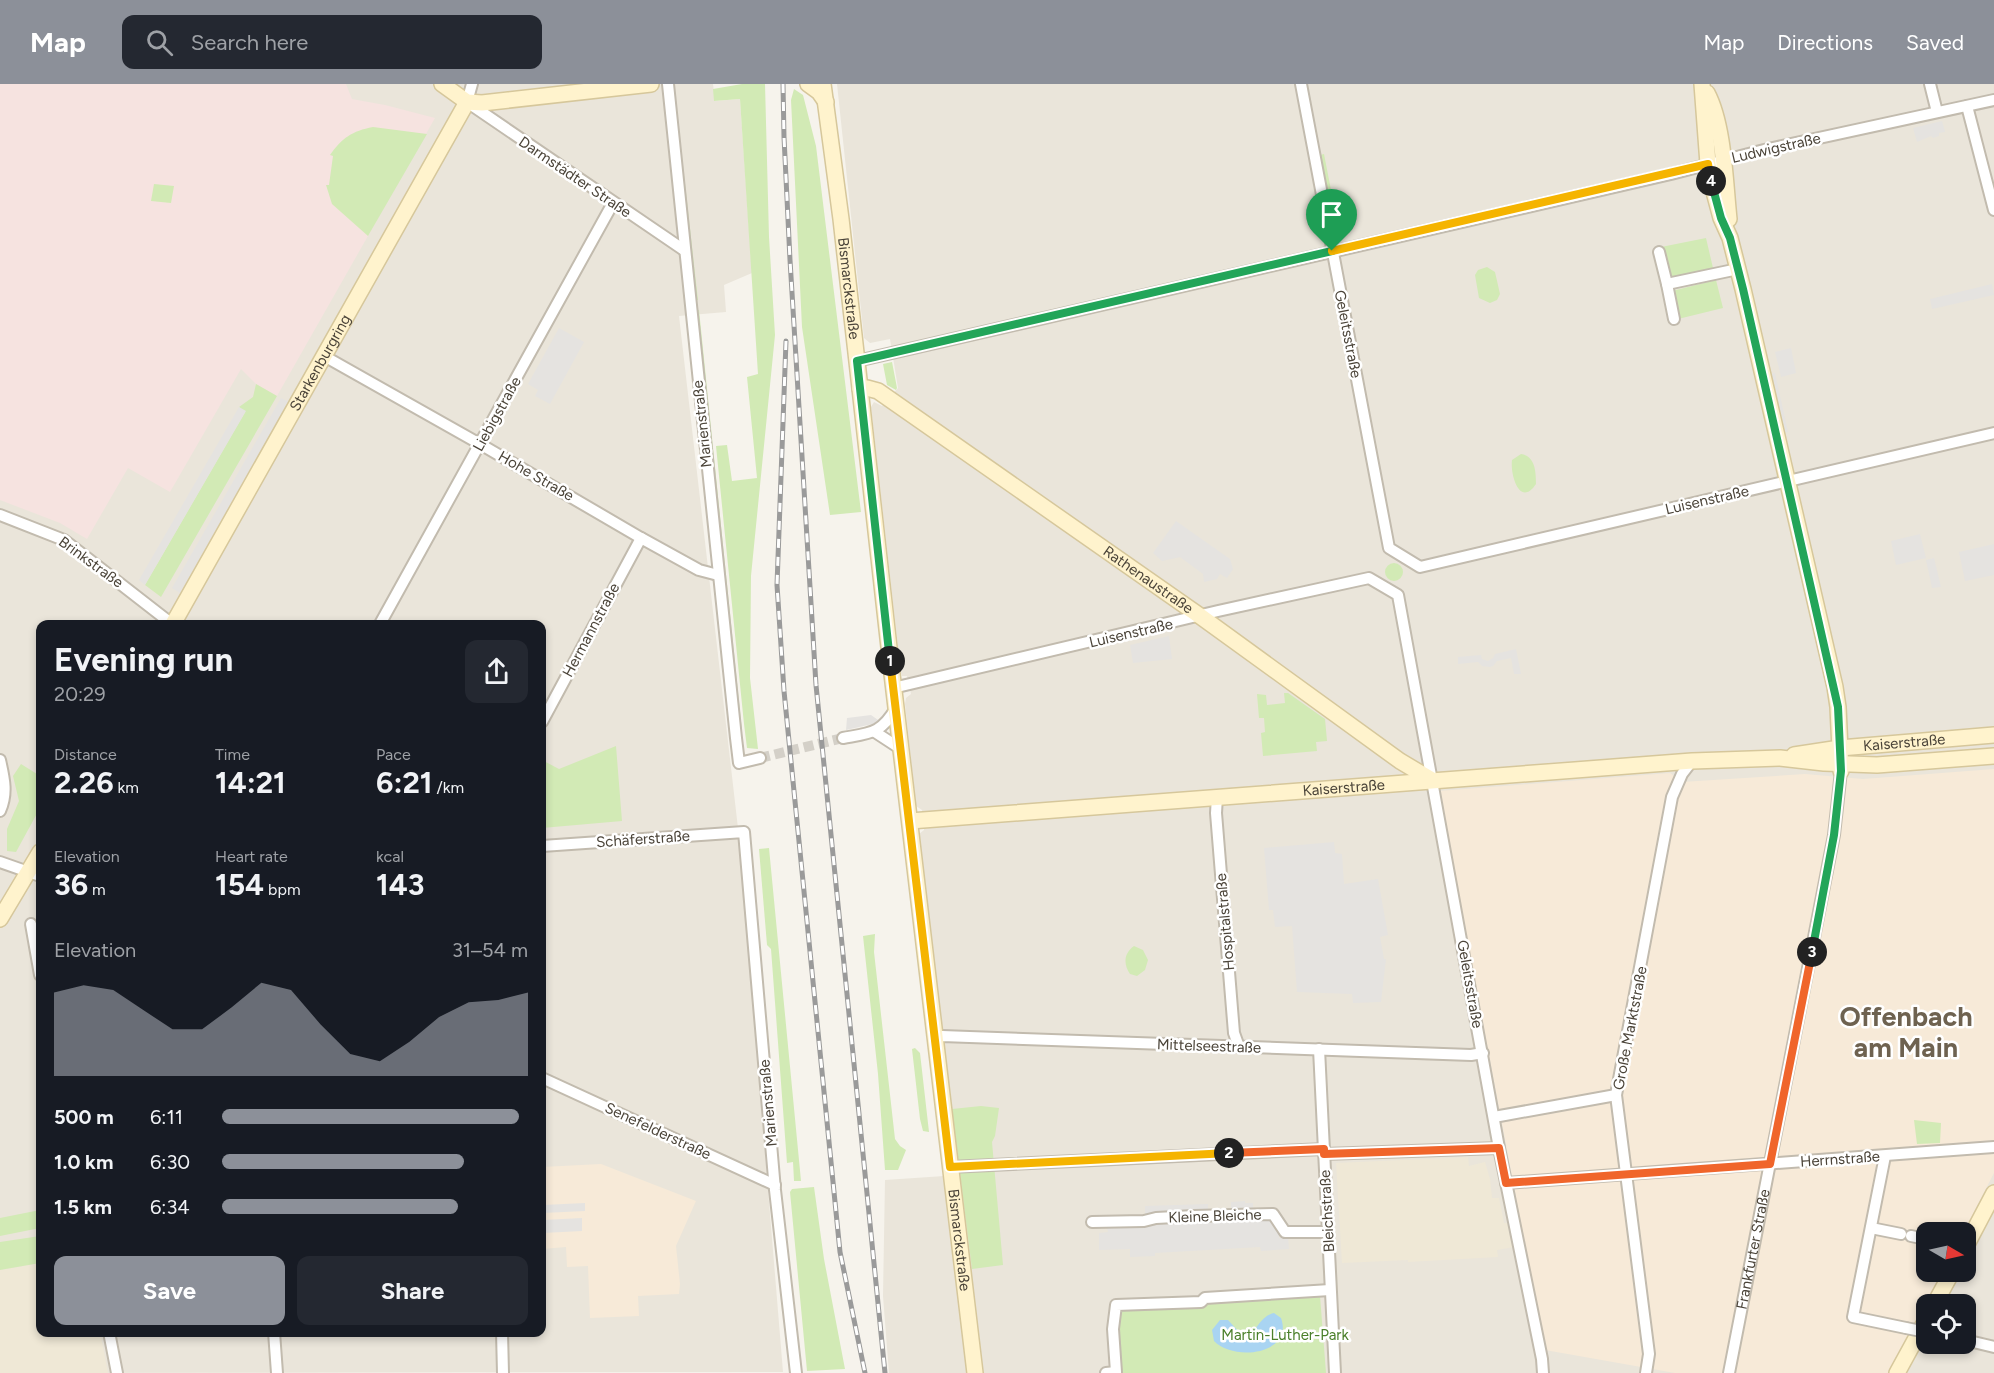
<!DOCTYPE html>
<html lang="en">
<head>
<meta charset="utf-8">
<style>
  body { margin:0; font-family:Figtree,sans-serif; background:#242831; color:#f1f3f6; height:100vh; display:flex; flex-direction:column; font-size:22px; white-space:nowrap }
  * { box-sizing:border-box; margin:0 }
  p { font-size:20px; color:#9ea1a6 }
  .icon { flex:none; width:33px; height:33px; fill:none; stroke:currentColor; stroke-width:2; stroke-linecap:round; stroke-linejoin:round }
  .map { position:relative; flex:1; overflow:hidden }
  .drawer { position:absolute; left:36px; top:536px; width:510px; height:717px; display:flex; flex-direction:column; background:#171b24; border-radius:12px; box-shadow:0 3px 9px #0003 }
  .drawer>* { flex:none }
  .needle { width:39px; rotate:99deg }
  .fabs { position:absolute; left:1916px; top:1138px; display:grid; gap:12px }
  .fabs a { display:grid; place-items:center; width:60px; height:60px; border-radius:12px; background:#171b24; box-shadow:0 3px 9px #0003; font-size:30px }
  .pin { position:absolute; display:grid; place-items:center; width:51px; height:51px; color:#fff; margin:-62px -26px; border-radius:50% 50% 50% 0; rotate:-45deg; box-shadow:0 0 6px #0007 }
  .pin .icon { rotate:45deg }
  .km { position:absolute; width:30px; height:30px; margin:-15px; border-radius:50%; background:#222; color:#fff; font-size:16px; line-height:30px; text-align:center }
  .round { display:grid; place-items:center; flex:none; width:63px; height:63px; border-radius:12px; background:#242831 }
  .overview { display:flex; align-items:center; justify-content:space-between; height:102px; padding:0 18px }
  h1 { font-size:33px; font-weight:700; line-height:45px }
  .figures { display:grid; grid-template-columns:repeat(3,1fr); gap:9px; height:102px; padding:6px 18px }
  .figures div { display:grid; align-content:center }
  .figures b { font-size:30px; font-weight:700 }
  .figures small { font-size:16px; font-weight:400 }
  .figures p { font-size:16px }
  .chart { height:168px; padding:12px 18px }
  .chart p { display:flex; justify-content:space-between }
  .chart svg { width:100%; height:108px; margin-top:6px; fill:#8c9099; opacity:.7 }
  .primary-button { display:flex; gap:12px; margin-top:auto; padding:12px 18px }
  .primary-button a { flex:1; height:69px; border-radius:12px; background:#8c9099; color:#fff; font-size:24px; font-weight:700; line-height:69px; text-align:center }
  .primary-button a+a { background:#242831; color:#f1f3f6 }
  ul { padding:0 18px; list-style:none; font-size:20px }
  li { display:grid; grid-template-columns:96px 72px 1fr; align-items:center; height:45px }
  li i { height:15px; border-radius:8px; background:#8c9099 }
  header { display:flex; align-items:center; gap:36px; box-sizing:border-box; height:84px; padding:0 30px; background:#8c9099; color:#fff }
  header strong { font-size:28px }
  nav { display:flex; gap:33px; margin-inline-start:auto; font-size:21px }
  .search { width:420px; height:54px; background:#242831; display:flex; align-items:center; gap:15px; box-sizing:border-box; padding:0 21px; border-radius:12px; color:#9ea1a6; font-size:22px }
  .map>svg:first-child { display:block }
  .residential { fill:#eae5da; fill-rule:evenodd }
  .commercial { fill:#f7ead8 }
  .education { fill:#efe8d6 }
  .medical { fill:#f6e3e0 }
  .green { fill:#d2eab5 }
  .parking { fill:#e5e3e0 }
  .water { fill:#a9d4f2 }
  .lines { fill:none; stroke-linecap:round; stroke-linejoin:round }
  .street-tunnel { stroke:#d4d0c8; stroke-width:10; stroke-dasharray:10 5; stroke-linecap:butt }
  .street-casing { stroke:#c2bbae; stroke-width:14 }
  .secondary-casing { stroke:#d6c79b; stroke-width:18 }
  .street { stroke:#fff; stroke-width:10 }
  .secondary { stroke:#fff3cd; stroke-width:15 }
  .rail-casing { stroke:#9a9a9a; stroke-width:5 }
  .rail { stroke:#fff; stroke-width:3; stroke-dasharray:9; stroke-linecap:butt }
  .street-bridge-casing { stroke:#c2bbae; stroke-width:14; stroke-linecap:butt }
  .street-bridge { stroke:#fff; stroke-width:10 }
  .split-1-casing { stroke:#fff; stroke-width:12 }
  .split-2-casing { stroke:#fff; stroke-width:12 }
  .split-3-casing { stroke:#fff; stroke-width:12 }
  .split-4-casing { stroke:#fff; stroke-width:12 }
  .split-5-casing { stroke:#fff; stroke-width:12 }
  .split-1 { stroke:#22a559; stroke-width:8 }
  .split-2 { stroke:#f5b400; stroke-width:8 }
  .split-3 { stroke:#f0652b; stroke-width:8 }
  .split-4 { stroke:#22a559; stroke-width:8 }
  .split-5 { stroke:#f5b400; stroke-width:8 }
  .labels { text-anchor:middle; stroke-width:5; stroke-linejoin:round; paint-order:stroke }
  .street-label { font-size:15px; fill:#4b4439; stroke:#fff }
  .park-label { font-size:15px; fill:#4a7f2a; stroke:#fff }
  .town-label { font-size:27px; font-weight:bold; fill:#6e6250; stroke:#fff }
</style>
</head>
<body>
<header>
<strong>Map</strong>
<div class="search"><svg class="icon" aria-label="search" viewBox="0 0 24 24"><circle cx="10" cy="10" r="6"/><path d="M15 15l6 6"/></svg>Search here</div>
<nav><a>Map</a><a>Directions</a><a>Saved</a></nav>
</header>
<div class="map">
<svg width="1994" height="1289" viewBox="0 0 1994 1289">
  <rect width="100%" height="100%" fill="#f6f3ec"/>
  <path class="residential" d="M0,0h713l2,17 25,-2 12,174 -28,12 2,27 -47,4 60,521 44,535 -783,1zM40,540h502v708h-502z
    M837,0h1157v1289h-1105l-6,-77 2,-116 74,-5 -40,-341 5,-4 -2,-20 -6,-4 -11,-102 1,-6 5,-4 -4,-18h-5l-1,-3 -30,-266 3,-5 8,4 16,-18 -8,-49 -20,4 -6,-5zM1926,1149h39v39h-39zM1926,1221h39v39h-39z"/>
  <path class="commercial" d="M1994,685v404l-31,60h-37v39h17l-52,101h-216l-130,-23 -106,-559 231,-18 12,9 123,-8 58,5z
    M601,1080l95,37 -20,45 4,38 -1,10 -41,2 1,20 -49,2 -2,-52 -21,1 -1,-20 -24,2v-82z"/>
  <path class="education" d="M1468,1073l1,9 16,-4 5,17 2,19h7l5,25h5l5,24 -17,3 1,7 -90,5v-2l-66,3 -6,-100z
    M40,1179v69h60l8,41h-108v-103z"/>
  <path class="medical" d="M0,0h346l6,15 33,6 50,13 -158,278 -21,-12 -15,-15 -71,123 -42,-24 -41,71 -27,-16 -60,-23z"/>
  <path class="green" d="M742,0h23l4,153 6,98 -24,241 -1,102 8,71 -11,-1 -3,-24 -28,-278 11,-1 5,36 25,-3 -10,-101 11,-3 -18,-275 -26,2 -1,-12z
    M794,5l9,6 13,51 45,366 -31,3 -28,-188 -11,-227z
    M373,43l54,7 -59,102 -36,-32 -6,-19h3l4,-29 -3,-1c12,-17 22,-24 43,-28z
    M681,64l17,152 -3,1 -16,-152z
    M1324,70l16,82 -4,1 -16,-82z
    M154,100l20,2 -3,17 -20,-2z
    M1706,154l7,30 -45,10 -7,-31z
    M1487,183l8,5 5,22 -3,6 -7,3 -11,-5 -4,-23 3,-5z
    M1716,196l7,28 -45,11 -6,-28z
    M696,226h3l43,421h-3z
    M892,278l5,26 -1,2 -9,-5 -4,-21z
    M256,300l21,12 -116,201 -16,-12 100,-173 -6,-5 14,-10z
    M1521,370c14,2 15,17 15,30 -16,24 -26,-9 -24,-24z
    M1385 488a9 9 0 1 1 18 0a9 9 0 1 1-18 0Z
    M1284,609h4l37,26 2,22 -11,1 1,9 -54,5 -2,-23 4,-1 -1,-14h-5l-2,-24 9,1 1,10 18,-2z
    M616,662l6,75 -80,7v-68l17,9z
    M21,680l16,10 3,-5v39l-24,44 -9,-1v-22l12,-28 -6,-25z
    M769,764l32,333h-7l-1,-19 -6,1 -16,-214 -4,-4 -8,-96z
    M875,850l-1,18 21,187 5,7 6,4 -8,20h-13l-7,-96 -15,-138z
    M1134,862l9,4 5,10 -3,10 -8,6 -7,-2c-7,-10 -6,-21 4,-28z
    M915,964l5,5 9,79 -6,-1 -3,-12 -8,-70z
    M981,1022l18,2 -4,28 -3,6 11,123 -31,4 -20,-160z
    M1914,1036l27,3 -1,20 -23,1z
    M814,1103l10,72 21,110 -38,2 -17,-179 2,-3z
    M40,1126v18l-40,8v-18z
    M40,1152v27l-40,7v-28z
    M1320,1212l6,77h-207l-1,-66h80l9,-6z"/>
  <path class="parking" d="M1942,37l3,11 -6,1v3l-6,2 -2,-2 -14,6 -4,-14z
    M1992,200l2,11 -62,14 -2,-10z
    M559,244l25,14 -34,62 -15,-8 3,-6 -10,-6z
    M1791,264l5,25 -15,4 -6,-25z
    M1775,289l13,59 -4,1 -13,-59z
    M281,314l8,4 -109,191 -8,-5z
    M239,323l7,4 -101,174 -6,-5z
    M1176,437l54,38 3,10 -6,9 -7,-4 -3,5 -13,3 -1,-8 -23,-17 -18,4 -9,-8z
    M1920,450l6,24 -30,7 -5,-24z
    M1994,460v31l-29,6 -6,-29z
    M1934,474l7,29 -9,1 -4,-19 -2,-9z
    M1169,552l3,23 -39,4 -3,-18z
    M1516,565l5,25h-7l-3,-16 -14,3 -4,5 -3,1 -8,-1 -4,-4 -20,2v-7l23,-2 1,4 6,2 5,-3 2,-4z
    M871,631l10,7 -35,8 1,-12z
    M1334,758l1,11 7,1 2,30 34,-5 10,56 -8,2 4,22h2l-5,43 -28,1 -1,-9 -55,-2 -5,-66 -17,1 -2,-17h-4l-5,-62z
    M1245,1117v2h8v6h12l14,23v6l9,-1 1,12 -28,2 -1,-4 -105,6v3l-25,1v-8l-31,1v-17l9,-1 -1,-4 38,-2v-20l63,-2v7l23,-1v-8z
    M585,1119v8l-42,2v-8z
    M582,1134v13l-39,2v-13z"/>
  <path class="water" d="M1274,1229l7,5c13,36 -47,44 -67,23l-2,-11 8,-10h8l13,14c16,3 17,-18 33,-21z"/>
  <g class="lines">
    <path class="street-tunnel" d="M760,674l83,-20"/>
    <g class="street-casing">
      <g id="street">
        <path d="M472,0l-5,18 217,148"/>
        <path d="M668,0l68,654 3,25 21,-5"/>
        <path d="M1301,0l88,464 31,19 574,-134"/>
        <path d="M1930,0l7,28"/>
        <path d="M1967,22l27,104"/>
        <path d="M1659,168l8,32 71,-15"/>
        <path d="M1667,200l7,35"/>
        <path d="M324,272l156,88 161,94 58,32 19,5"/>
        <path d="M857,277l814,-187 93,-24 230,-50"/>
        <path d="M0,431l64,25 108,84"/>
        <path d="M380,540l233,-421"/>
        <path d="M893,604l325,-77 151,-33 29,17 101,553 43,211 1,14"/>
        <path d="M542,638l99,-184"/>
        <path d="M875,648l26,17"/>
        <path d="M843,654c27,-5 38,-4 53,-30"/>
        <path d="M0,676c4,18 8,33 0,51"/>
        <path d="M1217,713l-1,16 18,220 5,14"/>
        <path d="M542,762l202,-14 31,358 21,183"/>
        <path d="M0,778l40,14"/>
        <path d="M31,840l9,51"/>
        <path d="M935,954l7,-2 529,19 12,-2"/>
        <path d="M1319,965l16,324"/>
        <path d="M542,994l233,107"/>
        <path d="M1494,1033l122,-22"/>
        <path d="M1324,1070l175,-6"/>
        <path d="M1885,1072l-32,161 53,11"/>
        <path d="M950,1083l374,-18"/>
        <path d="M1506,1099l488,-36"/>
        <path d="M1092,1138l52,-1 12,-3 38,-2 79,-2 12,18h43"/>
        <path d="M1871,1144l30,6"/>
        <path d="M1911,1152l15,3"/>
        <path d="M109,1248l8,41"/>
        <path d="M274,1248l3,41"/>
        <path d="M502,1248l1,41"/>
        <path d="M1965,1256l29,7"/>
        <path d="M1106,1289l10,-1 -3,-43 3,-24 85,-3 4,-4 125,-8"/>
        <path d="M1646,1289l3,-19 -33,-259 56,-298 10,-23 10,-13"/>
        <path id="s1" d="M1729,1289l105,-538 7,-64"/>
      </g>
    </g>
    <g class="secondary-casing">
      <g id="secondary">
        <path d="M442,0l25,18 15,1 169,-19"/>
        <path d="M808,0l11,8 7,10"/>
        <path id="s2" d="M823,0l18,135 51,455 83,699"/>
        <path d="M1702,0l6,80 5,24 8,30 9,20 13,51 92,398 3,20 3,64"/>
        <path d="M1707,9c17,32 18,89 22,126"/>
        <path id="s3" d="M860,305l7,-1 11,3 322,225 200,145 32,19"/>
        <path id="s4" d="M173,540l294,-522"/>
        <path id="s5" d="M1794,671l46,-7 154,-13"/>
        <path id="s6" d="M910,737l782,-60 88,-3 44,5 53,2 117,-9"/>
        <path d="M0,835l40,-67"/>
        <path d="M1965,1164l29,-55"/>
        <path d="M1934,1221l18,-33"/>
        <path d="M1897,1289l29,-53"/>
      </g>
    </g>
    <use href="#street" class="street"/>
    <use href="#secondary" class="secondary"/>
    <g class="rail-casing">
      <path id="rail" d="M783,0l1,53 6,123 26,425 69,688
        M786,257l-9,244 7,106 56,561 25,121"/>
    </g>
    <use href="#rail" class="rail"/>
    <g class="street-bridge-casing">
      <path id="street-bridge" d="M1906,1244l20,4"/>
    </g>
    <use href="#street-bridge" class="street-bridge"/>
  </g>
  <g class="lines">
    <g class="split-1-casing">
      <path id="split-1" d="M890,577l-33,-300 475,-110"/>
    </g>
    <g class="split-2-casing">
      <path id="split-2" d="M890,577l60,506 279,-14"/>
    </g>
    <g class="split-3-casing">
      <path id="split-3" d="M1229,1069l95,-4v5l175,-6 7,35 264,-19 42,-212"/>
    </g>
    <g class="split-4-casing">
      <path id="split-4" d="M1711,97l10,37 9,20 13,51 95,418 3,64 -7,64 -22,117"/>
    </g>
    <g class="split-5-casing">
      <path id="split-5" d="M1332,167l376,-87 3,17"/>
    </g>
    <use href="#split-1" class="split-1"/>
    <use href="#split-2" class="split-2"/>
    <use href="#split-3" class="split-3"/>
    <use href="#split-4" class="split-4"/>
    <use href="#split-5" class="split-5"/>
  </g>
  <g class="labels">
    <g class="street-label">
      <text transform="translate(1776 64) rotate(-13)" y="5">Ludwigstraße</text>
      <text transform="translate(575 93) rotate(34)" y="5">Darmstädter Straße</text>
      <text dy="5" stroke="none"><textPath href="#s2" startOffset="206">Bismarckstraße</textPath></text>
      <text transform="translate(1348 250) rotate(79)" y="5">Geleitsstraße</text>
      <text dy="5" stroke="none"><textPath href="#s4" startOffset="300">Starkenburgring</textPath></text>
      <text transform="translate(497 330) rotate(-61)" y="5">Liebigstraße</text>
      <text transform="translate(702 340) rotate(-96)" y="5">Marienstraße</text>
      <text transform="translate(536 392) rotate(30)" y="5">Hohe Straße</text>
      <text transform="translate(1707 416) rotate(-13)" y="5">Luisenstraße</text>
      <text transform="translate(91 478) rotate(36)" y="5">Brinkstraße</text>
      <text dy="5" stroke="none"><textPath href="#s3" startOffset="348">Rathenaustraße</textPath></text>
      <text transform="translate(591 546) rotate(-62)" y="5">Hermannstraße</text>
      <text transform="translate(1131 549) rotate(-13)" y="5">Luisenstraße</text>
      <text dy="5" stroke="none"><textPath href="#s5" startOffset="111">Kaiserstraße</textPath></text>
      <text dy="5" stroke="none"><textPath href="#s6" startOffset="435">Kaiserstraße</textPath></text>
      <text transform="translate(643 755) rotate(-4)" y="5">Schäferstraße</text>
      <text transform="translate(1225 838) rotate(-95)" y="5">Hospitalstraße</text>
      <text transform="translate(1470 900) rotate(80)" y="5">Geleitsstraße</text>
      <text transform="translate(1630 944) rotate(-79)" y="5">Große Marktstraße</text>
      <text transform="translate(1209 962) rotate(2)" y="5">Mittelseestraße</text>
      <text transform="translate(768 1019) rotate(-95)" y="5">Marienstraße</text>
      <text transform="translate(658 1047) rotate(25)" y="5">Senefelderstraße</text>
      <text transform="translate(1840 1075) rotate(-4)" y="5">Herrnstraße</text>
      <text transform="translate(1327 1127) rotate(-93)" y="5">Bleichstraße</text>
      <text transform="translate(1215 1132) rotate(-2)" y="5">Kleine Bleiche</text>
      <text dy="5" stroke="none"><textPath href="#s2" startOffset="1164">Bismarckstraße</textPath></text>
      <text dy="5" stroke="none"><textPath href="#s1" startOffset="126">Frankfurter Straße</textPath></text>
    </g>
    <g class="park-label">
      <text x="1285" y="1256">Martin-Luther-Park</text>
    </g>
    <g class="town-label">
      <text x="1906" y="942">Offenbach<tspan x="1906" dy="31">am Main</tspan></text>
    </g>
  </g>
</svg>
<div class="fabs">
<a><svg class="needle" viewBox="-14 -14 28 28"><path d="M0-13l5 13h-10z" fill="#e53935"/><path d="M0 13l5-13h-10z" fill="#9ea1a6"/></svg></a>
<a><svg class="icon" aria-label="locate" viewBox="0 0 24 24"><circle cx="12" cy="12" r="6"/><path d="M12 2v4M12 18v4M2 12h4M18 12h4"/></svg></a>
</div>
<div class="pin" style="left:1332px;top:167px;background:#1e9e55"><svg class="icon" aria-label="arrive" viewBox="0 0 24 24"><path d="M6 21V4h12l-3 4 3 4H6"/></svg></div>
<b class="km" style="left:890px;top:577px">1</b>
<b class="km" style="left:1229px;top:1069px">2</b>
<b class="km" style="left:1812px;top:868px">3</b>
<b class="km" style="left:1711px;top:97px">4</b>
<section class="drawer">
<div class="overview"><div><h1>Evening run</h1><p>20:29</p></div><a class="round"><svg class="icon" aria-label="share" viewBox="0 0 24 24"><path d="M12 15V3M7 8l5-5 5 5M5 13v7h14v-7"/></svg></a></div>
<div class="figures">
<div><p>Distance</p><b>2.26<small> km</small></b></div>
<div><p>Time</p><b>14:21</b></div>
<div><p>Pace</p><b>6:21<small> /km</small></b></div>
</div>
<div class="figures">
<div><p>Elevation</p><b>36<small> m</small></b></div>
<div><p>Heart rate</p><b>154<small> bpm</small></b></div>
<div><p>kcal</p><b>143</b></div>
</div>
<div class="chart"><p><span>Elevation</span>31–54 m</p>
<svg viewBox="0 0 160 44" preserveAspectRatio="none"><path d="M0 44V10L10 7L20 9L30 17L40 25L50 25L60 16L70 6L80 9L90 23L100 35L110 38L120 30L130 20L140 14L150 13L160 10V44z"/></svg>
</div>
<ul>
<li><b>500 m</b>6:11<i style="width:97%"></i></li>
<li><b>1.0 km</b>6:30<i style="width:79%"></i></li>
<li><b>1.5 km</b>6:34<i style="width:77%"></i></li>
</ul>
<div class="primary-button"><a>Save</a><a>Share</a></div>
</section>
</div>
</body>
</html>
